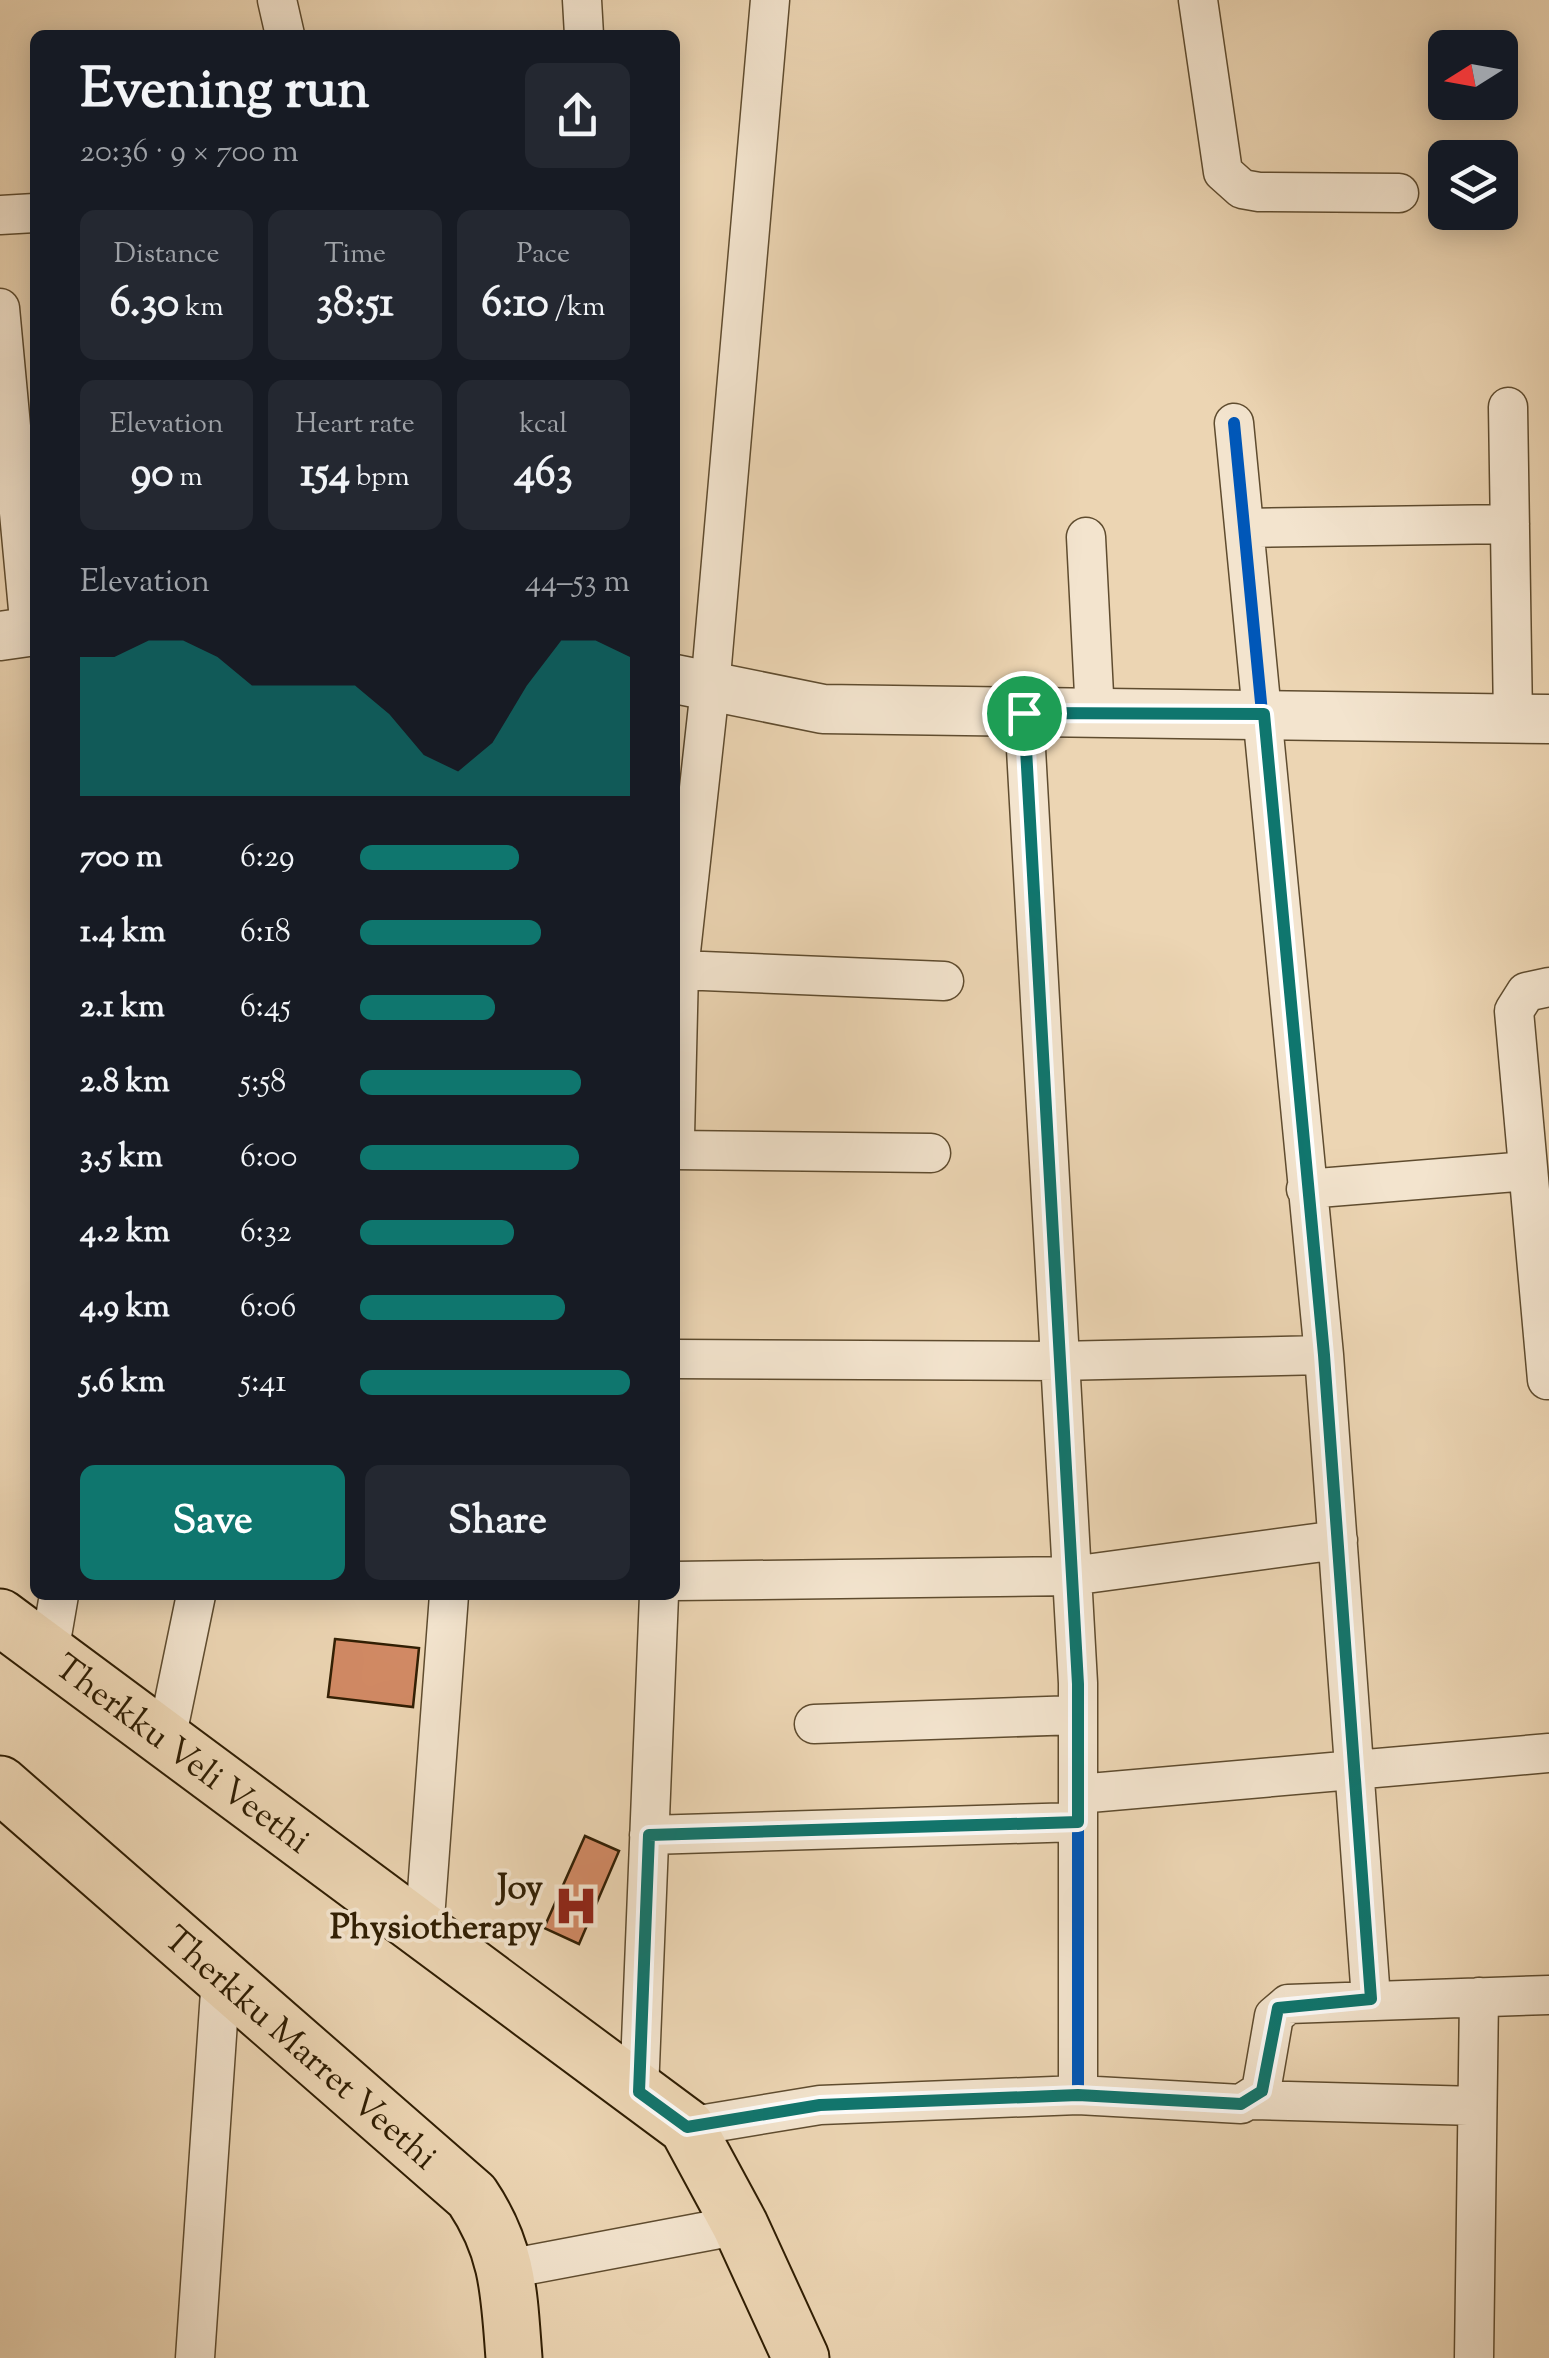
<!DOCTYPE html>
<html lang="en">
<head>
<meta charset="utf-8">
<style>
  body { margin:0; font-family:"Sorts Mill Goudy",serif; background:#242831; color:#f1f3f6; height:100vh; display:flex; flex-direction:column; font-size:38px; white-space:nowrap }
  * { box-sizing:border-box; margin:0 }
  p { font-size:32px; color:#9ea1a6 }
  .icon { flex:none; width:55px; height:55px; fill:none; stroke:currentColor; stroke-width:2; stroke-linecap:round; stroke-linejoin:round }
  .map { position:relative; flex:1; overflow:hidden }
  .panel { position:absolute; left:30px; top:30px; width:650px; height:1570px; display:flex; flex-direction:column; background:#171b24; border-radius:15px; box-shadow:0 5px 25px #0003 }
  .panel>* { flex:none }
  .needle { width:65px; rotate:259deg }
  .tools { position:absolute; left:1428px; top:30px; display:grid; gap:20px }
  .tools a { display:grid; place-items:center; width:90px; height:90px; border-radius:15px; background:#171b24; box-shadow:0 5px 25px #0003; font-size:50px }
  .pin { position:absolute; display:grid; place-items:center; width:85px; height:85px; color:#fff; margin:-42px; border:5px solid #fff; border-radius:50%; box-shadow:0 2px 10px #0007 }
  .round { display:grid; place-items:center; flex:none; width:105px; height:105px; border-radius:15px; background:#242831 }
  .summary { display:flex; align-items:center; justify-content:space-between; height:170px; padding:0 50px }
  h1 { font-size:55px; font-weight:700; line-height:75px }
  .metrics { display:grid; grid-template-columns:repeat(3,1fr); gap:15px; height:170px; padding:10px 50px }
  .metrics div { display:grid; align-content:center; border-radius:15px; background:#242831; text-align:center }
  .metrics b { font-size:42px; font-weight:700 }
  .metrics small { font-size:28px; font-weight:400 }
  .metrics p { font-size:28px }
  .chart { height:280px; padding:20px 50px }
  .chart p { display:flex; justify-content:space-between }
  .chart svg { width:100%; height:180px; margin-top:10px; fill:#0f766e; opacity:.7 }
  .button { display:flex; gap:20px; margin-top:auto; padding:20px 50px }
  .button a { flex:1; height:115px; border-radius:15px; background:#0f766e; color:#fff; font-size:40px; font-weight:700; line-height:115px; text-align:center }
  .button a+a { background:#242831; color:#f1f3f6 }
  ul { padding:0 50px; list-style:none; font-size:32px }
  li { display:grid; grid-template-columns:160px 120px 1fr; align-items:center; height:75px }
  li i { height:25px; border-radius:12px; background:#0f766e }
  .map>svg:first-child { display:block }
  .building { fill:#d28a65; stroke:#301e03; stroke-width:2.5 }
  .lines { fill:none; stroke-linecap:round; stroke-linejoin:round }
  .minor-casing { stroke:#5f4c2f; stroke-width:41 }
  .tertiary-casing { stroke:#5f4c2f; stroke-width:51 }
  .primary-casing { stroke:#301e03; stroke-width:59 }
  .minor { stroke:#f3e4ce; stroke-width:38 }
  .tertiary { stroke:#f3e4ce; stroke-width:48 }
  .primary { stroke:#ecd5b3; stroke-width:55 }
  .cycleway-casing { stroke:#f3e4ce; stroke-width:19 }
  .cycleway { stroke:#0057b8; stroke-width:12 }
  .route-casing { stroke:#fff; stroke-width:20 }
  .route { stroke:#0f766e; stroke-width:12 }
  .labels { text-anchor:middle; stroke-width:8; stroke-linejoin:round; paint-order:stroke }
  .street-label { font-size:35px; fill:#301e03; stroke:#f3e4ce }
  .poi-label { font-size:35px; font-weight:bold; fill:#301e03; stroke:#f3e4ce; text-anchor:end }
</style>
</head>
<body>
<div class="map">
<svg width="1549" height="2358" viewBox="0 0 1549 2358">
  <rect width="100%" height="100%" fill="#ecd5b3"/>
  <filter id="stains"><feTurbulence type="fractalNoise" baseFrequency=".002" numOctaves="4"/><feColorMatrix values="0 0 0 0 .2 0 0 0 0 .09 0 0 0 0 .02 0 0 0 .5 -.17"/></filter>
  <radialGradient id="worn" r=".72"><stop offset=".6" stop-color="#630" stop-opacity="0"/><stop offset="1" stop-color="#630" stop-opacity=".3"/></radialGradient>
  <path class="building" d="M335,1639l84,9 -6,59 -85,-10z
    M585,1836l34,15 -40,93 -35,-16z"/>
  <g class="lines">
    <g class="minor-casing">
      <path id="minor" d="M277,0l8,35
        M582,0l2,35
        M1198,0l25,172 19,17 17,3 140,1
        M0,215l35,-2
        M0,308l30,323
        M1508,407l5,311
        M1234,423l90,932 47,644
        M1245,528l265,-4
        M1086,537l9,177
        M1024,713l54,970v412
        M679,970l265,11
        M675,1136l4,-166 31,-282 60,-688
        M675,1150l256,3
        M1306,1189l222,-18
        M675,1359l382,2 267,-6
        M1547,1380l-33,-369 12,-19 23,-5
        M675,1581l396,-5 267,-36
        M49,1653l10,-58
        M814,1724l264,-9
        M166,1740l30,-145
        M1078,1794l471,-41
        M649,1835l429,-13
        M424,1932l25,-337
        M639,2091l20,-496
        M1253,2100l224,6
        M687,2127l133,-22 258,-10 163,9 20,-13 13,-75 14,-12 261,-9
        M507,2269l233,-44
        M195,2358l26,-381
        M1474,2358l5,-361"/>
    </g>
    <g class="tertiary-casing">
      <path id="tertiary" d="M0,636l35,-5
        M675,679l148,30 726,10"/>
    </g>
    <g class="primary-casing">
      <g id="primary">
        <path id="s1" d="M0,1617l687,510 53,98 61,133"/>
        <path id="s2" d="M0,1784l472,412c37,55 37,98 42,162"/>
      </g>
    </g>
    <use href="#minor" class="minor"/>
    <use href="#tertiary" class="tertiary"/>
    <use href="#primary" class="primary"/>
    <g class="cycleway-casing">
      <path id="cycleway" d="M1234,423l90,932 47,644
        M1024,713l54,970v412"/>
    </g>
    <use href="#cycleway" class="cycleway"/>
  </g>
  <g class="lines">
    <g class="route-casing">
      <path id="route" d="M1024,713l240,1 60,641 47,644 -93,9 -16,83 -21,13 -163,-9 -258,10 -133,22 -48,-35 10,-257 429,-13v-138z"/>
    </g>
    <use href="#route" class="route"/>
  </g>
  <defs>
    <g id="hospital-bare" transform="scale(3.45)"><path d="M-5-5h3v3.5h4V-5h3V5h-3V1.5h-4V5h-3Z" fill="#8f2418" stroke="#f3e4ce" stroke-width="2.5" paint-order="stroke"/></g>
  </defs>
  <g fill-rule="evenodd">
    <use href="#hospital-bare" x="576" y="1906"/>
  </g>
  <g class="labels">
    <g class="street-label">
      <text dy="12" stroke="none"><textPath href="#s1" startOffset="228">Therkku Veli Veethi</textPath></text>
      <text dy="12" stroke="none"><textPath href="#s2" startOffset="400">Therkku Marret Veethi</textPath></text>
    </g>
    <g class="poi-label">
      <text x="543" y="1898">Joy<tspan x="543" dy="40">Physiotherapy</tspan></text>
    </g>
  </g>
  <rect width="100%" height="100%" filter="url(#stains)"/>
  <rect width="100%" height="100%" fill="url(#worn)"/>
</svg>
<div class="tools">
<a><svg class="needle" viewBox="-14 -14 28 28"><path d="M0-13l5 13h-10z" fill="#e53935"/><path d="M0 13l5-13h-10z" fill="#9ea1a6"/></svg></a>
<a><svg class="icon" aria-label="layers" viewBox="0 0 24 24"><path d="M12 4l9 5-9 5-9-5zM3 14l9 5 9-5"/></svg></a>
</div>
<div class="pin" style="left:1024px;top:713px;background:#1e9e55"><svg class="icon" aria-label="arrive" viewBox="0 0 24 24"><path d="M6 21V4h12l-3 4 3 4H6"/></svg></div>
<section class="panel">
<div class="summary"><div><h1>Evening run</h1><p>20:36 · 9 × 700 m</p></div><a class="round"><svg class="icon" aria-label="share" viewBox="0 0 24 24"><path d="M12 15V3M7 8l5-5 5 5M5 13v7h14v-7"/></svg></a></div>
<div class="metrics">
<div><p>Distance</p><b>6.30<small> km</small></b></div>
<div><p>Time</p><b>38:51</b></div>
<div><p>Pace</p><b>6:10<small> /km</small></b></div>
</div>
<div class="metrics">
<div><p>Elevation</p><b>90<small> m</small></b></div>
<div><p>Heart rate</p><b>154<small> bpm</small></b></div>
<div><p>kcal</p><b>463</b></div>
</div>
<div class="chart"><p><span>Elevation</span>44–53 m</p>
<svg viewBox="0 0 160 44" preserveAspectRatio="none"><path d="M0 44V10L10 10L20 6L30 6L40 10L50 17L60 17L70 17L80 17L90 24L100 34L110 38L120 31L130 17L140 6L150 6L160 10V44z"/></svg>
</div>
<ul>
<li><b>700 m</b>6:29<i style="width:59%"></i></li>
<li><b>1.4 km</b>6:18<i style="width:67%"></i></li>
<li><b>2.1 km</b>6:45<i style="width:50%"></i></li>
<li><b>2.8 km</b>5:58<i style="width:82%"></i></li>
<li><b>3.5 km</b>6:00<i style="width:81%"></i></li>
<li><b>4.2 km</b>6:32<i style="width:57%"></i></li>
<li><b>4.9 km</b>6:06<i style="width:76%"></i></li>
<li><b>5.6 km</b>5:41<i style="width:100%"></i></li>
</ul>
<div class="button"><a>Save</a><a>Share</a></div>
</section>
</div>
</body>
</html>
